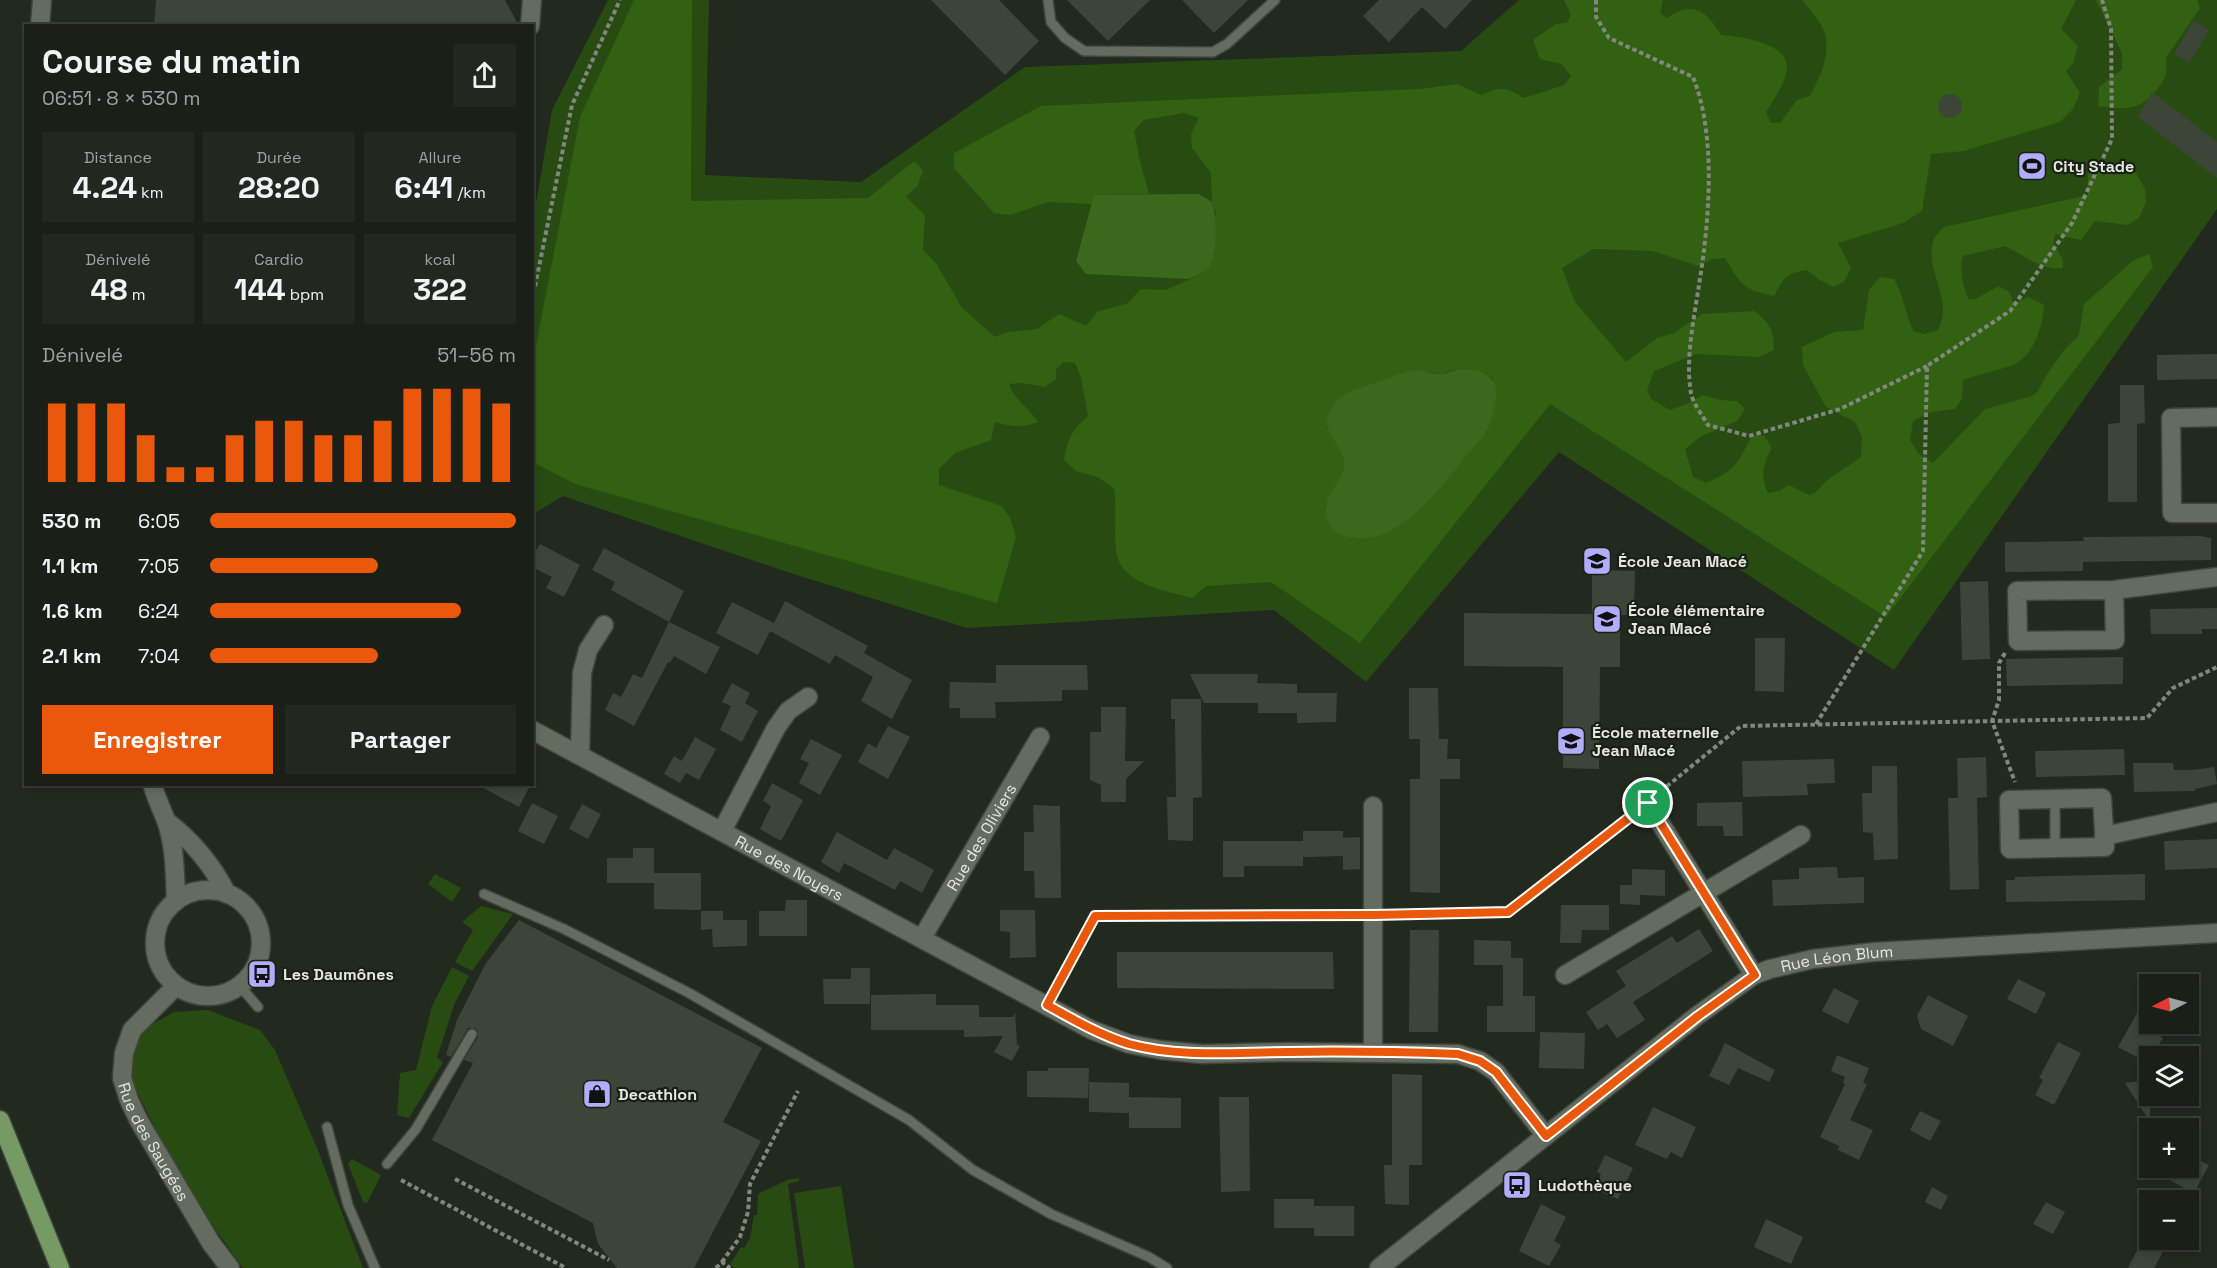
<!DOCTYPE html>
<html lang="fr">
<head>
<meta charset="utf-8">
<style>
  body { margin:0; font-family:"Space Grotesk",sans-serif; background:#232720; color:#f1f3f6; height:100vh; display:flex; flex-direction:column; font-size:22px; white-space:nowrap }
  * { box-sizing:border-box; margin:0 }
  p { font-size:20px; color:#9fa2a1 }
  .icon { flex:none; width:33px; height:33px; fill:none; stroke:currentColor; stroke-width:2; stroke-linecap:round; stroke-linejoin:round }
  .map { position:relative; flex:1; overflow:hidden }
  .details { position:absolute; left:24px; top:24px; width:510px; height:762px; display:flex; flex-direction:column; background:#1a1f17; border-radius:0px; box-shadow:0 3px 9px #0003,0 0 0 2px #383d36 }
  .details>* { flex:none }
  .needle { width:39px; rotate:264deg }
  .tools { position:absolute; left:2139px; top:974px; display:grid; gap:12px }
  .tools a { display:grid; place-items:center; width:60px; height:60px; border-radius:0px; background:#1a1f17; box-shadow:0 3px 9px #0003,0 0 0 2px #383d36; font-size:30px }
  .pin { position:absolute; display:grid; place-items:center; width:51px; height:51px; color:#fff; margin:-26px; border:3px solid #fff; border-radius:50%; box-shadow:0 2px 6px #0007 }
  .round { display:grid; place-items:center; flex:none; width:63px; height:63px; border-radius:0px; background:#232720 }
  .overview { display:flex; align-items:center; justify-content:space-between; height:102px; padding:0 18px }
  h1 { font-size:33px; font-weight:700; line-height:45px }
  .metrics { display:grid; grid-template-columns:repeat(3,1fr); gap:9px; height:102px; padding:6px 18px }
  .metrics div { display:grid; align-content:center; border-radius:0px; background:#232720; text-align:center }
  .metrics b { font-size:30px; font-weight:700 }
  .metrics small { font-size:16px; font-weight:400 }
  .metrics p { font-size:16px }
  .chart { height:168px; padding:12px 18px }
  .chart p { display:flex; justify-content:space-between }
  .chart svg { width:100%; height:108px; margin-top:6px; stroke:#ea580c; stroke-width:6 }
  .action { display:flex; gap:12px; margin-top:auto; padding:12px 18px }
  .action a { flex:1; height:69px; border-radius:0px; background:#ea580c; color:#fff; font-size:24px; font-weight:700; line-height:69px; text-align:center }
  .action a+a { background:#232720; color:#f1f3f6 }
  ul { padding:0 18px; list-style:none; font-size:20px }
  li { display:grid; grid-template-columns:96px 72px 1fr; align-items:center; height:45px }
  li i { height:15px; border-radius:8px; background:#ea580c }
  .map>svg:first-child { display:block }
  .green { fill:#284b12 }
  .forest { fill:#336112; fill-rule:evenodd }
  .water { fill:#3a681c }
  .building { fill:#3d4539 }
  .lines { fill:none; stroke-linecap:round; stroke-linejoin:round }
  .service-casing { stroke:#3f453c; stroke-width:12 }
  .minor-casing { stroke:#3f453c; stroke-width:21 }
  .secondary-casing { stroke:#3f453c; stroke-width:21 }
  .trunk-casing { stroke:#3f453c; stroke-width:21 }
  .path { stroke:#81887f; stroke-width:4; stroke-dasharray:4.5 3; stroke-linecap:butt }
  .service { stroke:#636c5f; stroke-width:9 }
  .minor { stroke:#636c5f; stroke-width:18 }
  .secondary { stroke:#636c5f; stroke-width:18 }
  .trunk { stroke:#769a64; stroke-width:18 }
  .route-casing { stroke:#fff; stroke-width:12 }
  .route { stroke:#ea580c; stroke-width:8 }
  .labels { text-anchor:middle; stroke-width:4.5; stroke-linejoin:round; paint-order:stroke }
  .poi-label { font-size:16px; font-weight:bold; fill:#e2e7e0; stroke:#192015; text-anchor:start }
  .street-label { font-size:16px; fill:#e2e7e0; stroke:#192015 }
</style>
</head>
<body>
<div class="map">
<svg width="2217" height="1268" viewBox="0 0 2217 1268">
  <rect width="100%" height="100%" fill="#22291f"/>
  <path class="green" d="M608,0h101l-4,175 156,7 164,-115 436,-16 58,-51h698v209l-323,461 -335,-218 -193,230 -92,-72 -307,18 -183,-57 -221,-75 -30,18v-293l19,-111z
    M435,874l26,14 -9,14 -24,-18z
    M481,906l32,8 -41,57 -17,-9 18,-32 -11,-8z
    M452,967l17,9 -15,29 -17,53 6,4 -34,56 -12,-3 3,-42 16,-3 16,-64z
    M208,1010l52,20 15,20 42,98 46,120h-120l-34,-48 -42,-69 -36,-71 -1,-23 7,-18 12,-13 25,-14z
    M352,1159l29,16 -14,28 -4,-1 -15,-38z
    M799,1178v3l-11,3 11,84h-65l-4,-4 11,-17 3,1 6,-10 4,-23h3l1,-21 29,-14z
    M841,1186l13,82h-49l-11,-75z"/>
  <path class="forest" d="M634,0h58l-1,201 177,-3 46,-37 9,9 -5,15 -12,12 19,18 -2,35 13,13 26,45 33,29 13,-5 29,-3 22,-15 27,12 11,-14 31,-9 13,-14 25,1 33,-15 17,-62 -4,-11 -1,-29 -19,-25 -1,-14 8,-16 -15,-5 -40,7 -10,11 7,35 8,28 -55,1 -2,9 -44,-2 -38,13 -16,-2 -40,-45v-15l87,-47 378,-17 38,-5 24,11c20,-9 25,-8 43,3l40,-13 7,-9 -9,-12 -22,-5 -7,-19 23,-16 11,-1 4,-9 -7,-14h99l-3,13 7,5c25,-18 40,-7 54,17 20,2 74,8 65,39 -3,13 -13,26 -20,38l5,11h9l17,-23 13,-4c10,-20 22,-42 14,-65 -4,-10 -15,-22 -22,-31h274l-15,29 17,17 -5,17 -7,8 14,22 -7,16 -13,13 -96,29 -33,3 -9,57 -19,12 -65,20 13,25 -7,14 -11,5 -15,-8 -11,-9c-21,3 -23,8 -33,26 -32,-7 -33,-11 -49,-38l-12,1 -15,7 -45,-15 -60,-2 -31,19 13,34 51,60 31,-24 17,-5 28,-19 52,-3c16,12 20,19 20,39l-15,7 -63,-3 -42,17 -7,19 4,9 19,11 19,-7 13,-8 18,5 17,1 8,8 -8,12 -37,16 -15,12 8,28 13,6c30,-13 32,-20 46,-48l12,1 8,12c-9,15 -12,29 -4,45l11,-2 10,-6 20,10 7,-3 10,-11 35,-24 1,-20 -7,-15 -29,-15 -23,-42 -1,-18 32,-15 29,-2 6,-40 11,-13 14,2c10,17 11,36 20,53l11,2 13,-4c16,-31 -13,-58 -5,-88 1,-5 7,-11 11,-15l144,-32v-22l19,-7 29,7 9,16 1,13 -7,16 -11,7 -33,-4 -14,19 -26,-6 -2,10 10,15v9c-22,3 -39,-13 -58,-22l-42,10c-4,13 0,31 6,44l6,-1 24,-13 10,6 5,12 14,-7 16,8c-1,20 -10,51 -31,60 -16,6 -34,9 -50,15l-1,19 -7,10 -24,3 -18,9 -3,19 8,13 15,10 52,-54 47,-13 6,-5 9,-17 18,-25 14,-14 5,-31 50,-44 15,-6 4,13 -267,350 -336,-213 -190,239 -89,-61 -65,4 -14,12c-27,-8 -74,-14 -76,-49 -2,-20 1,-40 -2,-60l-16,-12 -22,-6 -12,-11c4,-22 8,-30 24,-44l-7,-39 -6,-14 -12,-1 -7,8v9l-11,8 -23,-4 -13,1c3,13 21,25 29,38 -16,6 -28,5 -43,0l-4,18 -36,13 -16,16v16l63,21 8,12 6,19 -19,66 -422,-119 -42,-22v-101l47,-244zM1417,370l24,4 12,-4h12l22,4 6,5 -11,58 -69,78 -88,-8c6,-13 19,-29 19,-43 0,-24 -27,-25 -13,-57z
    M2096,0h101l3,8 -34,50c0,6 1,12 -1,18 -4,11 -19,27 -29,30 -12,4 -26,2 -38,0l1,-19 23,-18v-16z"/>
  <path class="water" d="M1199,194l13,8c5,14 6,51 -3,65 -5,6 -13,9 -20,12l-103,-5 -10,-13 18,-66z
    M1421,370c7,2 12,4 19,4 6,0 12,-4 18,-4 21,-2 41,4 38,28 -2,15 -6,28 -14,40 -32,34 -78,112 -133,99 -13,-3 -21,-11 -23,-24 -3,-17 16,-31 18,-46 2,-23 -28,-33 -13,-59 11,-18 30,-20 47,-26 15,-5 27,-12 43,-12z"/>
  <path class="building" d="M156,0h349l14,26h-365z
    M931,0h68l40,41 -34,34z
    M1067,0h83l-42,41z
    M1182,0h66l-34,33z
    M1379,0h93l-27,29 -23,-22 -33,35 -26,-26z
    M2193,21l16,9 -20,33 -15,-9z
    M2152,92l65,50v36l-79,-61z
    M1938 106a12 12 0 1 1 24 0a12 12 0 1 1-24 0Z
    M2217,354v25l-60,1v-25z
    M2120,385h24l1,38 -8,1v78h-29v-78l12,-1z
    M2200,536l11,2v22l-128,2v9l-78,1v-30l79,-1 -1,-4z
    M540,544l40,21 -16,32 -18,-9 6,-11 -20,-10v-10z
    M604,548l80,43 -15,31 -58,-32 4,-8 -23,-12z
    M1592,570l43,1 -1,44h-14v52h-20l-1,102 -36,-1v-101l-99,-1v-53l128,1z
    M1988,581l2,78 -28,1 -2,-78z
    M785,601l83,45 -4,7 48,27 -20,39 -31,-18 12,-24 -38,-22 -5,9 -60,-33 -12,24 -42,-22 16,-31 42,21z
    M2217,608v21h-15v5h-51l-1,-25z
    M669,622l51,25 -14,27 -32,-18 -4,7 -2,-1 -34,64 -29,-16 8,-17 8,4 12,-23 9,4z
    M1755,638h30l-1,54 -29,-1z
    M2123,657v27l-116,2 -1,-27z
    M996,665h91l1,25h-26v11l-67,1 1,16h-36v-10h-11l1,-26 46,1z
    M1190,674h68l-1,9 40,1v9h40l-1,29 -39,1v-10h-39v-10h-54z
    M732,683l18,10 -5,10 13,8 -16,31 -22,-12 11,-24 -9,-4z
    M1409,688h29l1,51h9l-1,20h13v20h-20v114l-30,-1v-113h10v-40h-11z
    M1171,699h30l1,98 -9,1v43l-25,-1 -1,-43h9l-1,-78h-4z
    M1101,707h25l-1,54h19l-18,18v23h-25v-17l-11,-5v-48h11z
    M888,726l22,11 -22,42 -30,-17 10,-19 8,5z
    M695,737l21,12 -17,31 -13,-7 -6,10 -16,-9 10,-18 8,5z
    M811,739l31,16 -22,40 -21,-12 10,-20 -9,-4z
    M2124,749l1,26 -89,2 -1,-26z
    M1986,757l1,40 -10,1 2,91 -29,1 -2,-92h10l-1,-40z
    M1834,759l1,24 -28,1 1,11 -65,2 -1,-36z
    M2133,763h40l1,7h19l21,-3 3,17 -22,5v2l-61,1z
    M1872,766h25l1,93 -24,1 -1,-27 -10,-1 -1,-39h10z
    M772,783l31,17 -22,41 -21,-12 11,-23 -8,-5z
    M476,784h55l-12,23z
    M1742,802l1,34h-19l-1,-10h-26v-23z
    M532,803l26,13 -14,28 -26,-13z
    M582,804l19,10 -13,25 -19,-10z
    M1033,805l27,1 1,92h-26l-1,-27h-10v-39h10z
    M1303,831h40v7l17,-1v32l-17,1v-14l-40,1v9h-59v11h-21v-36h80z
    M837,832l50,28 7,-12 40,22 -12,23 -22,-12 -5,9 -51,-27 -5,10 -18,-11z
    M2217,839v29l-52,2 -1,-29z
    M633,848h21v25h47v37l-47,-1v-26h-47v-25h26z
    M1837,867l1,11 26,-1v26l-91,3 -1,-26 27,-1v-11z
    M1632,869l33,1v26l-25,-1v10l-20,-1v-19h12z
    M2145,874v26l-139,2v-22h9v-3z
    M786,900h21v36h-48v-25h26z
    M1561,905h48v25h-27l-1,13h-21z
    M1000,910h35l1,47 -26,1v-26l-10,-1z
    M701,911h22v9h24v26l-34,1 -1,-18 -11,1z
    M519,920l243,128 -39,74 38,19 -67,127h-77l-19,-24 -5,-21 -161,-83 41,-77 -9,-3 14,-23v-6l-3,-3h-7l-17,29 -5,-2 11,-35 29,-57z
    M1699,929l14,22 -80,51 12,18 -28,18 -10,-14 -9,6 -12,-18 40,-26 -10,-15 56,-35 5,7z
    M1410,930h29l-1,102h-29z
    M1474,940l37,1v17h12v38h12v36h-48v-26h16v-41h-29z
    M1117,952h216l1,37 -217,-1z
    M851,968h19v36h-46l-1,-25h28z
    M2018,979l28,14 -10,21 -29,-15z
    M1834,988l25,13 -11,23 -26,-13z
    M2150,990v33h17l-7,13 3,2 -5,8 3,2 -5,8h-6v8l-32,-17z
    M936,994v11h43v12h34l2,-5 2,32 3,2 -8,15 -18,-9 9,-16 -39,1v-7h-93v-35z
    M1928,995l40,21 -15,30 -32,-17 -4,-13z
    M1540,1032l45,1 -1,36 -45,-1z
    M2058,1042l23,11 -27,52 -19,-10 8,-15 -4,-2z
    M1725,1043l50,27 -6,12 -31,-14 -9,17 -20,-9z
    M1837,1055l32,13 -6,15 4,1 -17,36 23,10 -14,30 -21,-10 1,-4 -19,-9 25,-53 -2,-1 2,-6 -14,-6z
    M1048,1068h41l-1,30 -61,-1v-26h21z
    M1392,1074l30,1v90h-13v40l-24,-1 -1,-39h8z
    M2150,1080v42l-25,-39z
    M1089,1082l40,1v30l-40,-1z
    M1129,1097l52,1v30h-52z
    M1219,1097h30l1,94 -29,1z
    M1653,1107l43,20 -14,31 -11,-6 -4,7 -32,-14z
    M1920,1111l21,10 -11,20 -20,-11z
    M1605,1155l28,13 -15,31 -24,-10 7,-15 -4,-2z
    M2188,1155l21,10 -21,39v-14l-42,-23h42z
    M1932,1187l16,9 -7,14 -16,-8z
    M1274,1199h40v7h40v30h-40v-8h-40z
    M2046,1202l19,10 -12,22 -20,-10z
    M1541,1204l25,13 -12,24 7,4 -12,21 -30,-15z
    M1766,1219l37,18 -12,27 -37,-17z
    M2143,1239h27l-16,29h-26z"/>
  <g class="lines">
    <g class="service-casing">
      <path id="service" d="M1048,0l3,22 14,16 19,13 129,1 14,-8 48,-44
        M2055,799v49
        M484,894l80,35 125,64 220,127 64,50 78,44 98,43 18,11
        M240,986l18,21
        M327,1127l21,78 27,63
        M387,1164l29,-35 56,-95"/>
    </g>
    <g class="minor-casing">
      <g id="minor">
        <path d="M40,26l2,-26"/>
        <path d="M530,26l2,-26"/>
        <path d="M2217,417l-46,1 1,95h45"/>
        <path d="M2114,590l1,50 -97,1 -1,-50 97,-1 103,-13"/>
        <path id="s1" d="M532,730l560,300 37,14 32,6 41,4 85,-2 171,2 22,7 16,11 50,64"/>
        <path d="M580,754l2,-81 6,-23 16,-25"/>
        <path d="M152,784c4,13 9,24 14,36 9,26 9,54 10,81"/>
        <path d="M2102,798l3,49 -95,2 -1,-49z"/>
        <path d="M1648,803l106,172"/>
        <path d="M166,821c25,18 47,45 61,73"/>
        <path d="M722,831l54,-103 12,-17 20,-14"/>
        <path d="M2104,836l113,-24"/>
        <circle cx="208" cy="943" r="53"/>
        <path id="s2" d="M922,938l118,-201"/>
        <path d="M1565,975l236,-140"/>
        <path id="s3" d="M176,986l-44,44 -8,23 -2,25 7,22 10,21 72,122 19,25"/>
        <path d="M1373,1052v-246"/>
      </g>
    </g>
    <g class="secondary-casing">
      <g id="secondary">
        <path id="s4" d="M1379,1268l319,-253 56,-40 16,-6 43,-10 61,-7 343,-19"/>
      </g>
    </g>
    <g class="trunk-casing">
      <path id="trunk" d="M0,1120l60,148"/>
    </g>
    <path class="path" d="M1596,0v17l13,21 84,39c24,60 16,146 6,208 -5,33 -14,75 -8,108 2,11 12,23 17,32l41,11 91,-27 87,-43
      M532,301l40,-196 48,-105
      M2005,653l-6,10v37l-7,21 23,61
      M1816,724l107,-173 4,-185 83,-55 62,-88 40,-84 -1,-110 -9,-29
      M1661,791l80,-65 406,-8 26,-30 44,-21
      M1391,915l117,-3 126,-99
      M1056,988l39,-72 261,-1
      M455,1179l154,81
      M401,1180l165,88
      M722,1262l18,-25 8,-25 2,-28 48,-93
      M716,1268l6,-6 8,6"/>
    <use href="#service" class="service"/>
    <use href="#minor" class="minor"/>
    <use href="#secondary" class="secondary"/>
    <use href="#trunk" class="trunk"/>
  </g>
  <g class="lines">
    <g class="route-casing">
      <path id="route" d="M1648,803l107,172 -57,41 -152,120 -50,-64 -16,-11 -22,-7c-57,-2 -113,-3 -170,-2 -53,0 -107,6 -159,-8 -29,-9 -55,-24 -82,-39l48,-89 279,-1 134,-3z"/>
    </g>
    <use href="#route" class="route"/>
  </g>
  <defs>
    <g id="stadium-square" transform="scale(1.5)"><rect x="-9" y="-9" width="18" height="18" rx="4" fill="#b1adfa" stroke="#192015"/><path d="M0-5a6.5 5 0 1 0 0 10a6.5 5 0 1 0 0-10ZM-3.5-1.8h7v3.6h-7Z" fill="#111"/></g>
    <g id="school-square" transform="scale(1.5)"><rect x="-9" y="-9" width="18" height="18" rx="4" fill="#b1adfa" stroke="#192015"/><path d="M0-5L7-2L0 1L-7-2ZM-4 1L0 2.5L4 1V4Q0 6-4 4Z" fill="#111"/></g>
    <g id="bus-square" transform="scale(1.5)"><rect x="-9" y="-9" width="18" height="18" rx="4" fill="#b1adfa" stroke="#192015"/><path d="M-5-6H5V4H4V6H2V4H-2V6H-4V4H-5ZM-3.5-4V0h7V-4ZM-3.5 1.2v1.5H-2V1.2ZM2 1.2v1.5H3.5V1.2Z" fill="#111"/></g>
    <g id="shop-square" transform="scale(1.5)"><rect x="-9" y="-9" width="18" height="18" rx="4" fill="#b1adfa" stroke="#192015"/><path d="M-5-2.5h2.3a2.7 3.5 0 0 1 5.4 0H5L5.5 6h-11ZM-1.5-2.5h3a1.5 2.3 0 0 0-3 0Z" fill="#111"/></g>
  </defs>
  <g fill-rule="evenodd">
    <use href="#stadium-square" x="2032" y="166"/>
    <use href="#school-square" x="1597" y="561"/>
    <use href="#school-square" x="1607" y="619"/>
    <use href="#school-square" x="1571" y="741"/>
    <use href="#bus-square" x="262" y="974"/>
    <use href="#shop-square" x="597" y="1094"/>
    <use href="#bus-square" x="1517" y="1185"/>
  </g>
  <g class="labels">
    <g class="poi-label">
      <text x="2053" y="172">City Stade</text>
      <text x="1618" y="567">École Jean Macé</text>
      <text x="1628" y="616">École élémentaire<tspan x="1628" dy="18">Jean Macé</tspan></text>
      <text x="1592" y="738">École maternelle<tspan x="1592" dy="18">Jean Macé</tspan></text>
      <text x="283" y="980">Les Daumônes</text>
      <text x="618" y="1100">Decathlon</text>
      <text x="1538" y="1191">Ludothèque</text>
    </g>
    <g class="street-label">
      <text dy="6" stroke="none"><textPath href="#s2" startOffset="117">Rue des Oliviers</textPath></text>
      <text dy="6" stroke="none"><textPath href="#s1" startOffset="292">Rue des Noyers</textPath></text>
      <text dy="6" stroke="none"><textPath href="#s4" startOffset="561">Rue Léon Blum</textPath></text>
      <text dy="6" stroke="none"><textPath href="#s3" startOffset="183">Rue des Saugées</textPath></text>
    </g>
  </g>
</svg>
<div class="tools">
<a><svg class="needle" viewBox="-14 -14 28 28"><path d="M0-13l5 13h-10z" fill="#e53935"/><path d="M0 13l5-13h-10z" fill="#9fa2a1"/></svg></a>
<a><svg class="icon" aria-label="layers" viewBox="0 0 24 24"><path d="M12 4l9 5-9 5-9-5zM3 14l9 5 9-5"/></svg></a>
<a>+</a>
<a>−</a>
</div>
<div class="pin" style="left:1648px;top:803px;background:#1e9e55"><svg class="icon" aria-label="arrive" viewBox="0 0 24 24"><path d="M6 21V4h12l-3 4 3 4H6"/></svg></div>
<section class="details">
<div class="overview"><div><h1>Course du matin</h1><p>06:51 · 8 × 530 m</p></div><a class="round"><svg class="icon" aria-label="share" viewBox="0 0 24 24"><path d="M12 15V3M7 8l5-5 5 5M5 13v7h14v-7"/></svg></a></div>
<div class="metrics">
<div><p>Distance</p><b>4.24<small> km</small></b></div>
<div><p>Durée</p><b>28:20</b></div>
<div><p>Allure</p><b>6:41<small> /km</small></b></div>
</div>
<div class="metrics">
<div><p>Dénivelé</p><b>48<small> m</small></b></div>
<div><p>Cardio</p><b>144<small> bpm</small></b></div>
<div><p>kcal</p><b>322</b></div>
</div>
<div class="chart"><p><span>Dénivelé</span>51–56 m</p>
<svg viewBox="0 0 160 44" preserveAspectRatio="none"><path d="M5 44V12M15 44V12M25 44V12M35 44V25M45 44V38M55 44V38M65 44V25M75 44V19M85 44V19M95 44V25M105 44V25M115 44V19M125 44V6M135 44V6M145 44V6M155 44V12"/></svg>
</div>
<ul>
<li><b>530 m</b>6:05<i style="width:100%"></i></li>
<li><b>1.1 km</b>7:05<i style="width:55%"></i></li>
<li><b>1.6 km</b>6:24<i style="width:82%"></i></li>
<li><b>2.1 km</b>7:04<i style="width:55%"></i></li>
</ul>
<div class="action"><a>Enregistrer</a><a>Partager</a></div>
</section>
</div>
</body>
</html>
